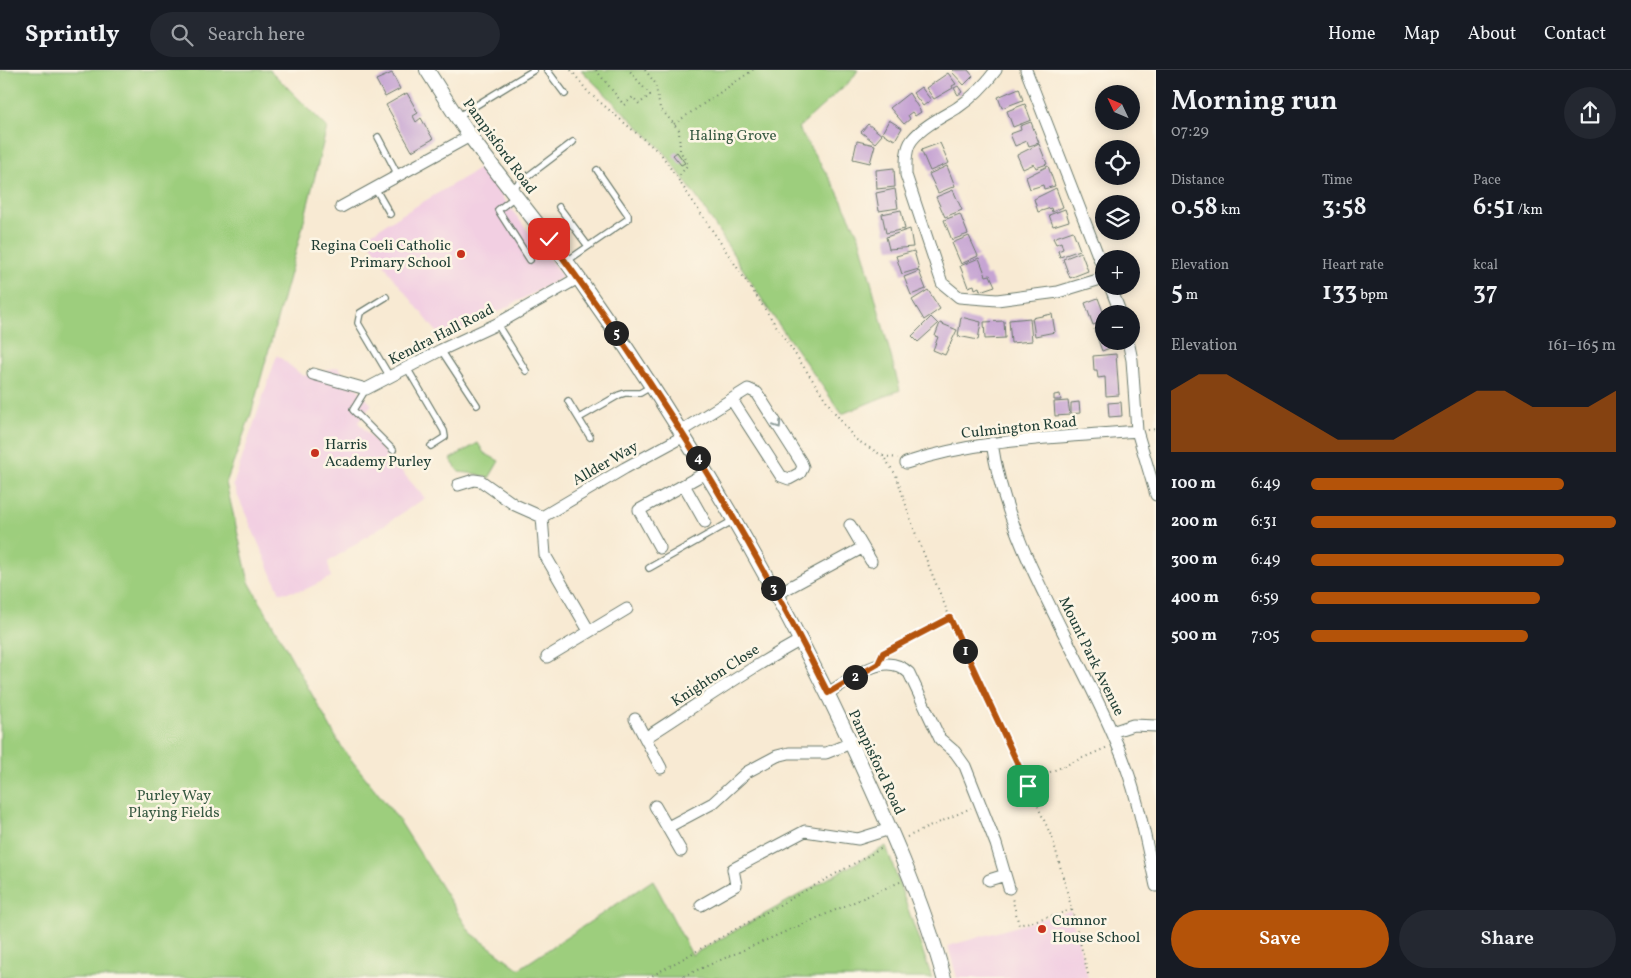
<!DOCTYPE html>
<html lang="en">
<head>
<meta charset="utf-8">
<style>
  body { margin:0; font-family:Vollkorn,serif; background:#242831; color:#f1f3f6; height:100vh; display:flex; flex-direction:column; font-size:19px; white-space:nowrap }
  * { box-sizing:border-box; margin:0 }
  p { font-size:16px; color:#9ea1a6 }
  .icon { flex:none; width:28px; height:28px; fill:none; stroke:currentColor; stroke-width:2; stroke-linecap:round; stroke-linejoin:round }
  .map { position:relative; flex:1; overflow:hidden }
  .side { display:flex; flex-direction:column; background:#171b24; width:475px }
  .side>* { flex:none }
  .needle { width:32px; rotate:314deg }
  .buttons { position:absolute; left:1095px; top:15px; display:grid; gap:10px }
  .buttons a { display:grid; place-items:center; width:45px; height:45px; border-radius:50%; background:#171b24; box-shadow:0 2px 12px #0003; font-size:25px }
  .pin { position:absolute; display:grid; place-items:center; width:42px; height:42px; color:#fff; margin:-21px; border-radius:10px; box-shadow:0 2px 8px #0006 }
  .km { position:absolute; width:25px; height:25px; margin:-12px; border-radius:50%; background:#222; color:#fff; font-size:14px; line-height:25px; text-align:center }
  .round { display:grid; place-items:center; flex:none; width:52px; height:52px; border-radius:26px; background:#242831 }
  .summary { display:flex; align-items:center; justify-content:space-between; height:85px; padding:0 15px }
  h1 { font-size:28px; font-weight:600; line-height:38px }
  .stats { display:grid; grid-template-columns:repeat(3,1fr); gap:8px; height:85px; padding:5px 15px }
  .stats div { display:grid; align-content:center }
  .stats b { font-size:25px; font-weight:600 }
  .stats small { font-size:14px; font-weight:400 }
  .stats p { font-size:14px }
  .chart { height:140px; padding:10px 15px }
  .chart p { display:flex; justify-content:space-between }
  .chart svg { width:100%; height:90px; margin-top:5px; fill:#b45309; opacity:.7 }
  .action { display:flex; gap:10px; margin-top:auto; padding:10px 15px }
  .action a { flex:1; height:58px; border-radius:30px; background:#b45309; color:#fff; font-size:20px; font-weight:600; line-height:58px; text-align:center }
  .action a+a { background:#242831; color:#f1f3f6 }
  ul { padding:0 15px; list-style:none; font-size:16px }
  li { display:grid; grid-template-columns:80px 60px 1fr; align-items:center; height:38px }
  li i { height:12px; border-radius:6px; background:#b45309 }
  header { display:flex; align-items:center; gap:30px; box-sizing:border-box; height:70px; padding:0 25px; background:#171b24; border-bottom:1px solid #363941 }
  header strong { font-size:24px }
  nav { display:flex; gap:28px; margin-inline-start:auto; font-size:18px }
  .search { width:350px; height:45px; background:#242831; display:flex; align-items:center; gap:12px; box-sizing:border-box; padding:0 18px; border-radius:28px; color:#9ea1a6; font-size:19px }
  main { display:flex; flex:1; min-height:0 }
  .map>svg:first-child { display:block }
  .built { fill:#f2cfe2 }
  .green { fill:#9dce7d; stroke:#5e8658 }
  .building { fill:#c6a4d3 }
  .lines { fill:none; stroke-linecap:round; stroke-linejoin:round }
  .service-casing { stroke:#6b7a6c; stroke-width:8 }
  .minor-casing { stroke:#6b7a6c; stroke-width:13 }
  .tertiary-casing { stroke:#6b7a6c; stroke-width:16 }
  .path { stroke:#6b7a6c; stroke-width:2; stroke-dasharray:1 4; stroke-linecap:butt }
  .service { stroke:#fff; stroke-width:5.5 }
  .minor { stroke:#fff; stroke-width:11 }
  .tertiary { stroke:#fff; stroke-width:14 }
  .oneway { stroke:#8f9e9a }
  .route-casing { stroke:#fff; stroke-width:10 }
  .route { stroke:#b45309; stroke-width:6 }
  .poi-dot { fill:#c8321e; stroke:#fcf5e5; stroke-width:2 }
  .labels { text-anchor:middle; stroke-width:5; stroke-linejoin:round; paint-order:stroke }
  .park-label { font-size:15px; fill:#385a43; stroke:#fcf5e5 }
  .street-label { font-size:15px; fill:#1f3d34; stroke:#fcf5e5 }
  .poi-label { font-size:15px; fill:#1f3d34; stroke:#fcf5e5; text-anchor:start }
</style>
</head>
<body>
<header>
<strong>Sprintly</strong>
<div class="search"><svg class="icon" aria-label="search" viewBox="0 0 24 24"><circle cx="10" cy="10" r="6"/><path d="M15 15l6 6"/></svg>Search here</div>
<nav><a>Home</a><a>Map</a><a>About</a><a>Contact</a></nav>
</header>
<main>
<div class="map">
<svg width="1156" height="908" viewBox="0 0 1156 908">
  <rect width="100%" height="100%" fill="#fcf5e5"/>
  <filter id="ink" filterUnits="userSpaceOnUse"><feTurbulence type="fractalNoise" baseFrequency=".02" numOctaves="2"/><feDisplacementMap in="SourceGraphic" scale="10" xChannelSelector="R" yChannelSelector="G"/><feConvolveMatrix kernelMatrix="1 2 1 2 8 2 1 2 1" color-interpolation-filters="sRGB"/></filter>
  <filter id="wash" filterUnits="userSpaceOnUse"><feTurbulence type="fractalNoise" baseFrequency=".0096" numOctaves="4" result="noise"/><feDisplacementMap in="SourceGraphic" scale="20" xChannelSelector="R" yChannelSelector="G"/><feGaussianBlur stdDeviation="1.12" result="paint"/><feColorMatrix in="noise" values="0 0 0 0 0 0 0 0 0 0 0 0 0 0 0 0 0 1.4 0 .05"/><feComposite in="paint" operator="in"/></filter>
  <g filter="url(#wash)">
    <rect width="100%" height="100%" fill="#f8ead3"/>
    <path class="built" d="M480,98l83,109 -119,64 -55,-69 -23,-36z
      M277,285l26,21 35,-9 34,38 -14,17 67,76 -97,64 3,15 -27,13 -24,3 -47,-108z
      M1070,841l18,67h-131l-9,-32z"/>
    <path class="green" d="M0,0h270l57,57 -26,106 -50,181 -25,69 23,99 93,166 57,72 71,112 49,37 134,-89 39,75 194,-109 46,132h-932z
      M581,0h277l-6,9 -54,49 38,61 23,48 41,153 -58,24 -72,-102 -70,-110 -35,-49z
      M478,373l6,10 15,8 -10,17 -12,-4 -18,-2 -9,-13z"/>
    <g id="blocks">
      <path class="building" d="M954,0h14l5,6 -9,9 -12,-13z
        M392,3l8,16 -15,8 -9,-17z
        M948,3l8,11 -4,2 1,2 -19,11 -8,-11z
        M958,16l4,6 -4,3 -4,-7z
        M921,17l10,13 -8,6 -10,-13z
        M1019,18l4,12 -21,8 -4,-11z
        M407,23l11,20 -5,3 3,6 5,-4 12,21 -21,12 -26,-46z
        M909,23l12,19 -6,4 -3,-4 -4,3 2,4 -6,5 -14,-16z
        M1025,34l6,16 -18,7 -6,-16z
        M889,50l13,8 -7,12 -13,-7z
        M1031,52l8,21 -10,3 -2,-5 -12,5 -5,-12 11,-4 -1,-4z
        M868,54l14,11 -7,8 -14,-11z
        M857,71l18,4 -5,18 -17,-4z
        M940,73l9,20 -19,8 -9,-21z
        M1039,74l8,20 -11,4 -2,-4 -11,5 -6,-14z
        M677,82l8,11 -4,2 -8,-10z
        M947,96l8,20 -17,7 -9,-19z
        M1048,96l7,20 -11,3 -1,-4 -13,4 -4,-12z
        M894,98l1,19 -18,2 -1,-19z
        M1056,118l7,19 -11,5 -1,-4 -13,4 -4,-13z
        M895,119l3,19 -19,3 -3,-18z
        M953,120l9,20 -17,7 -9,-20z
        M1065,139l4,12 -16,5 -4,-11z
        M901,140l4,19 -19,4 -4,-19z
        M960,144l8,20 -16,6 -8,-20z
        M910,159l3,18 -24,2 -3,-12z
        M1073,161l7,19 -20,7 -2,-6 5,-2 -2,-7 -5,2 -3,-6z
        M969,166l9,20 -17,8 -9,-21z
        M914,181l5,18 -17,5 -6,-18z
        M1081,182l7,19 -18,7 -7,-19z
        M979,188l7,18 4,-1 5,11 -15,5 -1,-4 -4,2 -1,-4 -6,2 -8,-21z
        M919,201l7,18 -15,6 -7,-18z
        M928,220l12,19 -16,11 -12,-20z
        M1098,228l6,16v7l-11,4 -8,-22z
        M1052,244l3,18 -20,4 -3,-18z
        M931,247l7,7 -20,18 -6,-6z
        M961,247l20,5 -3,18 -20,-4z
        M1030,248l2,23 -21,2 -2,-23z
        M1004,251l1,17 -20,1 -1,-17z
        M940,253l17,7 -12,25 -12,-5 5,-13 -3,-1z
        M1104,256v15h10l1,5 -13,5 -8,-22z
        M1116,284l3,41 -13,1 -1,-19 -7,1 -1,-8h-3l-1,-14z
        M1060,324l1,6h-7v-5z
        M1068,331l2,14 -15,1 -1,-14z
        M1079,332l1,11 -9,1v-11z
        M1121,332l1,14 -13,1 -1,-14z"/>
    </g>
  </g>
  <g filter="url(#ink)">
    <use href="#blocks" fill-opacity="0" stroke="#6b7a6c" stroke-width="1"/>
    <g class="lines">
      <g class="service-casing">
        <path id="service" d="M547,0l18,24
          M457,47l77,-47
          M378,67l20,38
          M375,118l15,26
          M511,119l62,-47
          M516,126l-18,14 32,50
          M559,137l29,39
          M567,191l61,-42v-4l-31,-45
          M386,227l-26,16 -2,10 32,54
          M497,254l29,47
          M441,280l36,55
          M407,298l37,63 1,6 -14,9
          M366,319l-13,21 40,40
          M568,331l22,36
          M579,348l40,-23 6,-2h15l12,-7
          M649,498l85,-48"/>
      </g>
      <g class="minor-casing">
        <path id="minor" d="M996,0c-11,15 -24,28 -39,38 -15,9 -34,18 -45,32 -7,9 -6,24 -6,35l36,108 17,14 38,3 61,-8 46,-14
          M1026,0l78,201
          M341,137l129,-71
          M1110,216l11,28
          M1128,271l4,19 5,71 19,64
          M313,304l53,15 75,-39 56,-26 81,-46
          M681,361l67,-42 9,4 44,69 2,5 -3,6 -11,6 -8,-3 -49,-76
          M992,373c15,105 85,204 125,301 20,45 28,94 39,142
          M906,393c75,-25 153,-25 231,-32
          M458,415l16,-5 7,1 34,24 27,12
          M684,415l21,37
          M542,447l83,-49 59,-32
          M542,447l3,38 44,76
          M850,455l21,36
          M660,478l-21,-38 68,-38
          M777,524l85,-46
          M547,587l80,-48
          M828,623c24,-14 56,-44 81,-20l31,66 15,13 10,14 31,78 13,44
          M635,649l26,49
          M1112,662l21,-7 23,1
          M645,668c52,-33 102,-69 156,-98
          M655,736l26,45
          M668,757l45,-24 34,-31 30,-16 12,-3h37l25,-10
          M989,810l16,-5
          M701,835l35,-20 -3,-16 72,-38 53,8 32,-10"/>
      </g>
      <g class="tertiary-casing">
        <path id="tertiary" d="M427,0c14,22 28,45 43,66 35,49 74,94 109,143 104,147 196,301 272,464 35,76 71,154 93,235"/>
      </g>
      <path class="path" d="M571,0l17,22 73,62 171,255 23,30 28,17 13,19 19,57 35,86 23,53 20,36 60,133 19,70 -53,15 -7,-27
        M596,0l28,35 9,-8 6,7 11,-9 -21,-25
        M645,0l10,13 5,25 19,22 1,21 8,13 -10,14
        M674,54l79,-54
        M1148,360l8,-1
        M883,386l15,2
        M883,583l67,-35
        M1027,712l81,-35
        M907,767l64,-29
        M1072,840l17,68
        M648,908l236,-131
        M679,908l221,-96"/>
      <use href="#service" class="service"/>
      <use href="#minor" class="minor"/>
      <use href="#tertiary" class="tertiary"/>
    </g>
    <defs><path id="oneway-chevron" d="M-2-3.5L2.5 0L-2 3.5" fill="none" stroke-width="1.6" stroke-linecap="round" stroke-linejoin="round" transform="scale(1.25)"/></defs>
    <use class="oneway" href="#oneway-chevron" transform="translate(778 355) rotate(57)"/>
  </g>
  <g class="lines" filter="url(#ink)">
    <g class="route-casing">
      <path id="route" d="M549,169c106,143 200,294 279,454l50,-29 5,-11 67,-35 78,168"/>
    </g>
    <use href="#route" class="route"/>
  </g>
  <g class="poi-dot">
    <circle cx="461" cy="184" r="5"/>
    <circle cx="315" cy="383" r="5"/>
    <circle cx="1042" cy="859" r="5"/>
  </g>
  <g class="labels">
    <g class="park-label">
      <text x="733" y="70">Haling Grove</text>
      <text x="174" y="730">Purley Way<tspan x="174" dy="17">Playing Fields</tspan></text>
    </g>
    <g class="street-label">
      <text transform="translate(500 76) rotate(54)" y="5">Pampisford Road</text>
      <text transform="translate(441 264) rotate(-27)" y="5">Kendra Hall Road</text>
      <text transform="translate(1019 357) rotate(-6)" y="5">Culmington Road</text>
      <text transform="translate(605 393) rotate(-30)" y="5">Allder Way</text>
      <text transform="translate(1092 586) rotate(64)" y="5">Mount Park Avenue</text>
      <text transform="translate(715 605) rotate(-33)" y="5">Knighton Close</text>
      <text transform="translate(877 692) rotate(65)" y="5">Pampisford Road</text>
    </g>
    <g class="poi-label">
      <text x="451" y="180" text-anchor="end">Regina Coeli Catholic<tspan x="451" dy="17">Primary School</tspan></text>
      <text x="325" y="379">Harris<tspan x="325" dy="17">Academy Purley</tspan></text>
      <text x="1052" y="855">Cumnor<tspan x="1052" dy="17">House School</tspan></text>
    </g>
  </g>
</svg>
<div class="buttons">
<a><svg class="needle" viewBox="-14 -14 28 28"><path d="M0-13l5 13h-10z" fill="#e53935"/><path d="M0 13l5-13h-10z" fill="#9ea1a6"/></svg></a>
<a><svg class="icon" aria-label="locate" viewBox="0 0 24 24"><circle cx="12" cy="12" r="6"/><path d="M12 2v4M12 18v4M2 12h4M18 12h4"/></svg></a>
<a><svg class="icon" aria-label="layers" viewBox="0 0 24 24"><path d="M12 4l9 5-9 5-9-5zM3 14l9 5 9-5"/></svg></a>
<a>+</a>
<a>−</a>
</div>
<div class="pin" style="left:1028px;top:716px;background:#1e9e55"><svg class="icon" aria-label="arrive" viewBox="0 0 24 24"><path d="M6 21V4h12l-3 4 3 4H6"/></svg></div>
<div class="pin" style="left:549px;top:169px;background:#d93025"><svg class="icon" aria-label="check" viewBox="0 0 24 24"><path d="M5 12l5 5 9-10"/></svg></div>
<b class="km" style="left:965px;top:581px">1</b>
<b class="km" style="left:855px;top:607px">2</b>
<b class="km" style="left:773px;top:518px">3</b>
<b class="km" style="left:698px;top:388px">4</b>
<b class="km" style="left:616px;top:263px">5</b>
</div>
<section class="side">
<div class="summary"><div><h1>Morning run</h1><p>07:29</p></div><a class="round"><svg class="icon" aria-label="share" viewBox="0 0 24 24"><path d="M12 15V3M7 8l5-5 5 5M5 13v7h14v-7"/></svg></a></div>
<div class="stats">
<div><p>Distance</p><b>0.58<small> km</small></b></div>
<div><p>Time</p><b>3:58</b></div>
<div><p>Pace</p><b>6:51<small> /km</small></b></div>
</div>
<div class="stats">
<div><p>Elevation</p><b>5<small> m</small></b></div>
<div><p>Heart rate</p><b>133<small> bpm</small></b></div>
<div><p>kcal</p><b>37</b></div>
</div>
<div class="chart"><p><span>Elevation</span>161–165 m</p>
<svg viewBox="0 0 160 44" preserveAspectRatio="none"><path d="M0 44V14L10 6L20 6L30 14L40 22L50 30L60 38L70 38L80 38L90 30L100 22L110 14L120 14L130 22L140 22L150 22L160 14V44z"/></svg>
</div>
<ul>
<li><b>100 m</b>6:49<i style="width:83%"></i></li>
<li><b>200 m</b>6:31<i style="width:100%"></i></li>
<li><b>300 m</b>6:49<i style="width:83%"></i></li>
<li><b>400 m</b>6:59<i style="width:75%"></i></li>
<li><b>500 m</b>7:05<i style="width:71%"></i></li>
</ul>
<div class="action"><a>Save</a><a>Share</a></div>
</section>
</main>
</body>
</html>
